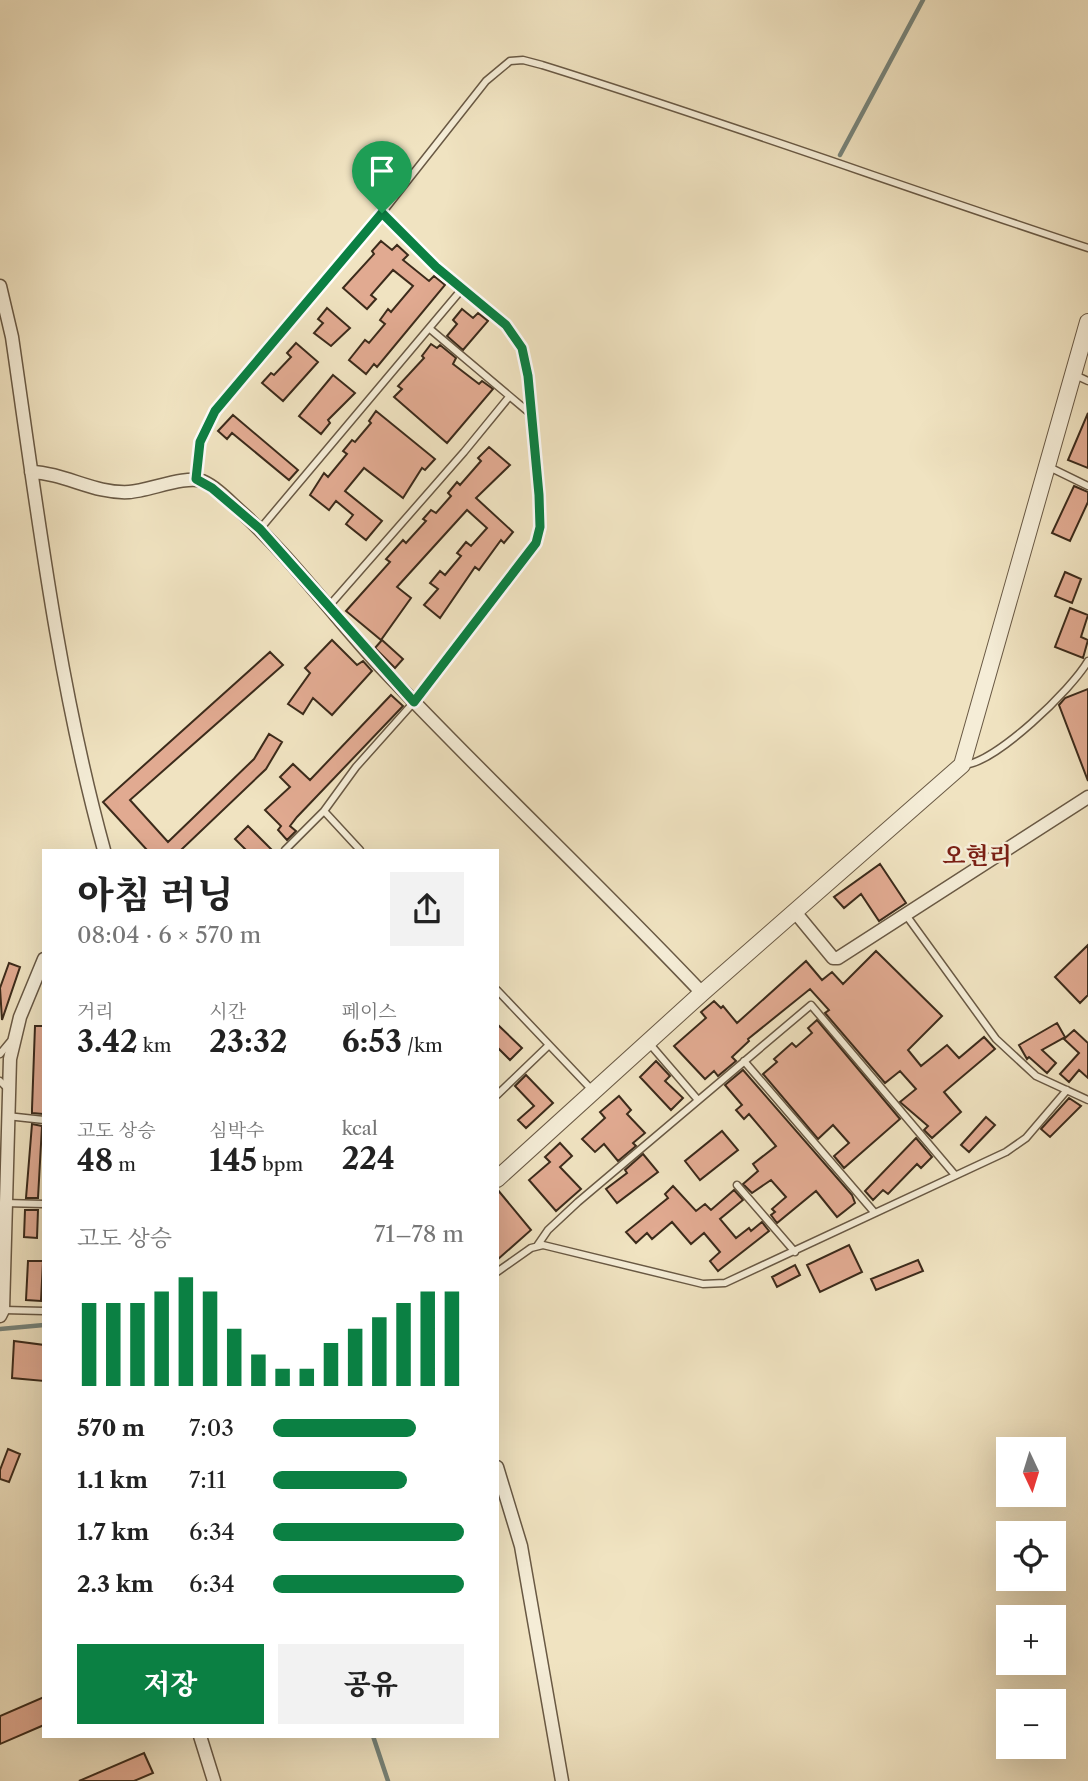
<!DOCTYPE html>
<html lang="ko">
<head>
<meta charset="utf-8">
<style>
  body { margin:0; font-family:"Libre Caslon Text","Noto Serif KR",serif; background:#f2f2f2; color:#222; height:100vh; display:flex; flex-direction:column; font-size:26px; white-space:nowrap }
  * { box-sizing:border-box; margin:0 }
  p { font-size:23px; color:#767676 }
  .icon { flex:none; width:38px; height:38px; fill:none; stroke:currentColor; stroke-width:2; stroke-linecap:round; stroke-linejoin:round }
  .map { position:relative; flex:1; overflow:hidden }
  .details { position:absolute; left:42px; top:849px; width:457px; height:889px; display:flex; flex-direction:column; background:#fff; border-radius:0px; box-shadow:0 7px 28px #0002 }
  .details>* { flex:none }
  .needle { width:46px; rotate:176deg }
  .buttons { position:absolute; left:996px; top:1437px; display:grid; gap:14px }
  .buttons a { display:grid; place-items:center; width:70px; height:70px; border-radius:0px; background:#fff; box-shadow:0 7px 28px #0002; font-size:35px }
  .pin { position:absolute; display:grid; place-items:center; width:60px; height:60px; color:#fff; margin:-72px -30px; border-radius:50% 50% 50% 0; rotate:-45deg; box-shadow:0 0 7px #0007 }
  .pin .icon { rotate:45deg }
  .round { display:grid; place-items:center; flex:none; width:74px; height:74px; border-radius:0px; background:#f2f2f2 }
  .headline { display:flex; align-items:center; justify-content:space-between; height:119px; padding:0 35px }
  h1 { font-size:38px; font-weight:800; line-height:52px }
  .stats { display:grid; grid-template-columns:repeat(3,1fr); gap:10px; height:119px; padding:7px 35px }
  .stats div { display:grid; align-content:center }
  .stats b { font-size:30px; font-weight:800 }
  .stats small { font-size:19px; font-weight:400 }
  .stats p { font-size:19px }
  .chart { height:196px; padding:14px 35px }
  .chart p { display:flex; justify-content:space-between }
  .chart svg { width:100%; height:126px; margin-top:7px; stroke:#0b8043; stroke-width:6 }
  .button { display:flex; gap:14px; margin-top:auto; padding:14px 35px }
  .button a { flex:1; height:80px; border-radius:0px; background:#0b8043; color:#fff; font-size:28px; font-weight:800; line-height:80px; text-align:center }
  .button a+a { background:#f2f2f2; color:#222 }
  ul { padding:0 35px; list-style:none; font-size:23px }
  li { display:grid; grid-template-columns:112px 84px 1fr; align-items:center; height:52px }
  li i { height:18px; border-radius:9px; background:#0b8043 }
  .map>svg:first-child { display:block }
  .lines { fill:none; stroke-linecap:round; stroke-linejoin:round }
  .stream { stroke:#76837a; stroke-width:4.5 }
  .building { fill:#e1aa91; stroke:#3c2b1b; stroke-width:2 }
  .service-casing { stroke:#695944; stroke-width:9 }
  .minor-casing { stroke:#695944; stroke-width:15 }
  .tertiary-casing { stroke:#695944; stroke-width:18 }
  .service { stroke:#f5edd7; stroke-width:6 }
  .minor { stroke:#f5edd7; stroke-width:12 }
  .tertiary { stroke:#f5edd7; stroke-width:16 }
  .route-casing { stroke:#fff; stroke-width:14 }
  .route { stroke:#0b8043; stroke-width:9 }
  .labels { text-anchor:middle; stroke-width:5; stroke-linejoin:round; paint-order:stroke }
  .quarter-label { font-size:24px; font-weight:bold; fill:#7a1f14; stroke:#f5edd7 }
</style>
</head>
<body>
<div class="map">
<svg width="1088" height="1781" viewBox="0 0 1088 1781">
  <rect width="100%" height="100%" fill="#f0e3c1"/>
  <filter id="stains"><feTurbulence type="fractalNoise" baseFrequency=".00286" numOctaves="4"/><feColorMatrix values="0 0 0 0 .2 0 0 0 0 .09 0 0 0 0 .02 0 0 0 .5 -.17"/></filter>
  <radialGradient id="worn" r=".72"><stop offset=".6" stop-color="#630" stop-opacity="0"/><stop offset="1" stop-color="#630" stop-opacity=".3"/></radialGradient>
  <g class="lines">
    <path class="stream" d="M840,155l83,-155
      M0,1329l44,-4
      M373,1736l15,45"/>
  </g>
  <path class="building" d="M381,241l11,9 5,-5 11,10 -5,5 26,21 5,-5 11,9 -68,82 -3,-3 -8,10 -17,-14 16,-20 4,3 16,-19 -5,-4 8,-11 3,3 22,-26 -20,-16 -22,25 5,4 -9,10 -24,-21 31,-34 -2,-3z
    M327,308l23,20 -19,18 -17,-13 9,-10 -5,-4z
    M462,309l11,9 5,-5 10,8 -25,29 -16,-14 10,-12 -4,-4z
    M296,343l22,19 -35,39 -21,-18 9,-10 3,2 17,-18 -4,-4z
    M431,344l6,4 3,-3 16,13 -3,6 26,20 3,-3 11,8 -46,54 -53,-46 8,-8 -4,-3 26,-28 -2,-2z
    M333,375l22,18 -27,27 2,3 -9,11 -22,-18z
    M376,411l59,48 -10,11 -3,-2 -19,30 -39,-30 -19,23 37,30 -16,19 -20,-16 7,-9 -17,-14 -7,9 -19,-15 14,-22 4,4 19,-23 -4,-3 9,-11 3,2 16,-19 -2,-2z
    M1088,413v55l-20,-8z
    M233,415l65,55 -9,10 -57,-47 -5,6 -9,-8z
    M489,447l21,18 -34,33 37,34 -9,11 -3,-3 -22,30 -4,-3 -35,51 -16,-13 14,-16 -8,-6 10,-12 5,4 16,-19 -4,-3 9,-11 5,4 16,-18 -20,-18 -70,77 14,11 -30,42 -35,-29 44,-49 -4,-3 17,-19 3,3 20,-22 -3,-2 8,-9 5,3 15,-17 -3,-3 9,-11 3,3 21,-24 -3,-3z
    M1074,486l14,6v10l-18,39 -18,-8z
    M1065,572l16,7 -9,24 -17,-7z
    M1070,608l18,7 -7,22 7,3 -5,18 -28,-11z
    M332,640l25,25 6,-4 9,10 -40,44 -19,-17 -10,16 -15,-10 22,-31 -5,-5z
    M382,640l21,19 -8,9 -20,-20z
    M270,652l13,13 -153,135 38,42 86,-83 15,-25 13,8 -16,27 -85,81h-34l-44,-48z
    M1088,689v92l-29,-76 6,-7z
    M391,695l12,11 -106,111 -7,9 6,5 -9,9 -9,-10 3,-4 -16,-16 25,-23 -10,-10 13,-13 17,16z
    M248,826l24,24h-26l-11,-11z
    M880,864l26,39 -27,18 -18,-27 -17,14 -10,-11z
    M1088,945v50l-8,8 -25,-26z
    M876,951l66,65 -34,34 13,16 26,-21 12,13 25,-21 11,12 -51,43 17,20 -29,26 -8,-8 4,-4 -28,-24 16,-13 -16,-18 -15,12 -60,-70 4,-3 -19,-21 -62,50 1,2 -17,16 4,4 -18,15 -4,-5 -9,8 -31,-33 32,-28 -5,-6 13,-11 7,7 2,-2 14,17 69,-62 16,19 10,-8 11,12z
    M9,963l11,4 -18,53 -2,-32z
    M817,1020l83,99 -56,49 -10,-12 15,-13 -16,-18 -15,14 -55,-65 14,-12 -3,-3 18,-16 4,4 16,-14 -4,-5z
    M1057,1023l8,14 -23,13 14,13 -9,10 -18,-16 -2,2 -8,-14z
    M497,1024l25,24 -12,12 -13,-13z
    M35,1026h9l-1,88 -11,-1v-4z
    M1074,1030l14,13v35l-9,-8 -10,12 -9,-8 19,-21 -15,-14z
    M656,1061l14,15 -5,5 18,17 -12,12 -31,-33z
    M743,1070l109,125 3,8 -18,14 -21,-26 -39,32 -6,-8 4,-3 -3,-3 14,-12 -15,-17 -19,13 -9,-9 15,-13 -5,-7 23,-18 -27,-32 -5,5 -8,-9 6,-5 -17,-20z
    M526,1075l27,28 -27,25 -8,-8 16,-14 -19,-20z
    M619,1096l12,14 -4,4 18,19 -12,10 3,3 -18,15 -14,-17 -9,8 -13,-13 23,-21 -5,-6z
    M1069,1098l12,8 -31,31 -9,-8z
    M986,1117l9,8 -26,27 -8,-7z
    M32,1124l10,2 -4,72h-12z
    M722,1131l16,19 -38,30 -15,-19z
    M916,1138l16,19 -11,11 -4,-4 -29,30 -5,-4 -10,10 -8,-9z
    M560,1143l12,13 -12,11 21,22 -25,22 -27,-31 21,-18 -5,-5z
    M643,1154l15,18 -41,31 -11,-14 21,-16 -2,-3z
    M673,1186l23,25 9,-7 6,6 23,-20 9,10 -23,19 16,19 13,-10 2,3 11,-9 7,9 -51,40 -8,-10 10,-9 -16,-19 -13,11 -19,-22 -20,17 -5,-6 -11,10 -10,-11 42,-34 -3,-4z
    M497,1189l34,41 -34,30z
    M25,1210h13l-1,28 -13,-1z
    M849,1245l13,27 -42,20 -13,-27z
    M918,1260l5,11 -47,19 -5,-11z
    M28,1261h15l-2,40 -15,-1z
    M795,1265l5,10 -23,12 -5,-10z
    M14,1341l30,4v36l-32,-3z
    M8,1449l12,5 -11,28 -9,-3v-9z
    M44,1697v28l-44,19v-28z
    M144,1753l9,20 -19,8h-55z"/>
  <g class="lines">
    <g class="service-casing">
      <path id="service" d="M430,329l102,86
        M1075,375l13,6
        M1049,467l39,19
        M196,479l4,-37 15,-31 167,-198 104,-132 24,-20 13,-1 19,5c183,57 364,123 546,183
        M260,529l202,-240
        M329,606l135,-154 45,-55
        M963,765c32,-1 109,-76 125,-104
        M324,811l32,-44 58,-65 44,-55 71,-93 11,-21 -12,-157 -11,-37 -11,-14 -79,-66 -45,-46
        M285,850l39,-39 36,39
        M906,915l90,124 40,37 52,24
        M497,990l95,100
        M649,1043l49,57
        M0,1054l10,-12
        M744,1061l130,151
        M0,1081l8,8
        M497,1095l52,-50
        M7,1116l37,4
        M737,1185l58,67
        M4,1203l40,1
        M537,1246l11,-16 30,-28 233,-197 144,170
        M497,1272l34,-24 12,-3 160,39 22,-1 281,-131 20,-14 41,-48
        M4,1310l40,1"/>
    </g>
    <g class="minor-casing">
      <path id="minor" d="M0,286l12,51c25,172 46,346 92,513
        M31,472c34,1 63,22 98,20 19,-1 57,-17 73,-11 14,6 26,19 37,29 52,47 92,103 139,154 105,112 218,217 324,329
        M795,912l38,46h5l250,-161
        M0,1316l3,-6 7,-251 10,-42 24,-58
        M497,1467l24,79 41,235
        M200,1736l14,45"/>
    </g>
    <g class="tertiary-casing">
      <path id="tertiary" d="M497,1179l205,-186 260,-228 126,-443"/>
    </g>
    <use href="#service" class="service"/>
    <use href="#minor" class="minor"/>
    <use href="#tertiary" class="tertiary"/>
  </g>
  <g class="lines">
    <g class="route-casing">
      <path id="route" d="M382,213l54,54 70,58 16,23 6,28 11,119 1,32 -4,16 -122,159 -154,-173 -48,-41 -16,-9 4,-37 15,-31z"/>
    </g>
    <use href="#route" class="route"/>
  </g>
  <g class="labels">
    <g class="quarter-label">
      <text x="977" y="864">오현리</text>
    </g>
  </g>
  <rect width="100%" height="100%" filter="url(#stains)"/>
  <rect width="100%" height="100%" fill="url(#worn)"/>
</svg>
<div class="buttons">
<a><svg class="needle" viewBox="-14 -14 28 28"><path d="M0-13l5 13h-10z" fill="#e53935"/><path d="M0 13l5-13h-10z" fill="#767676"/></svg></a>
<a><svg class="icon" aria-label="locate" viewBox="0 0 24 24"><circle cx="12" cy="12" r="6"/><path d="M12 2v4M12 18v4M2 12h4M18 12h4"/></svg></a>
<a>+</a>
<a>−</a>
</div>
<div class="pin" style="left:382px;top:213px;background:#1e9e55"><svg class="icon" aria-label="arrive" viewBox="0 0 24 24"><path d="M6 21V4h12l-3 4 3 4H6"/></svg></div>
<section class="details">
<div class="headline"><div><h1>아침 러닝</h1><p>08:04 · 6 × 570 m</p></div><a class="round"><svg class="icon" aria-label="share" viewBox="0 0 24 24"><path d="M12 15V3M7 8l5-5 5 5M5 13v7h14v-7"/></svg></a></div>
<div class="stats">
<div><p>거리</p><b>3.42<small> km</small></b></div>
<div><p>시간</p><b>23:32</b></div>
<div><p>페이스</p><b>6:53<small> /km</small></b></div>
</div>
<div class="stats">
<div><p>고도 상승</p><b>48<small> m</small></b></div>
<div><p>심박수</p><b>145<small> bpm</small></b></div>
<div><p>kcal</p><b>224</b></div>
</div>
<div class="chart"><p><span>고도 상승</span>71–78 m</p>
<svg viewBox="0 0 160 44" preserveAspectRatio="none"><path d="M5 44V15M15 44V15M25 44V15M35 44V11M45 44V6M55 44V11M65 44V24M75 44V33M85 44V38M95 44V38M105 44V29M115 44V24M125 44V20M135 44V15M145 44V11M155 44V11"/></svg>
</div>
<ul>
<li><b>570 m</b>7:03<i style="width:75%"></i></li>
<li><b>1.1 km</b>7:11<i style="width:70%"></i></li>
<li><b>1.7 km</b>6:34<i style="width:100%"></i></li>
<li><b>2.3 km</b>6:34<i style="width:100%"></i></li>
</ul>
<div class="button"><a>저장</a><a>공유</a></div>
</section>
</div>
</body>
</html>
